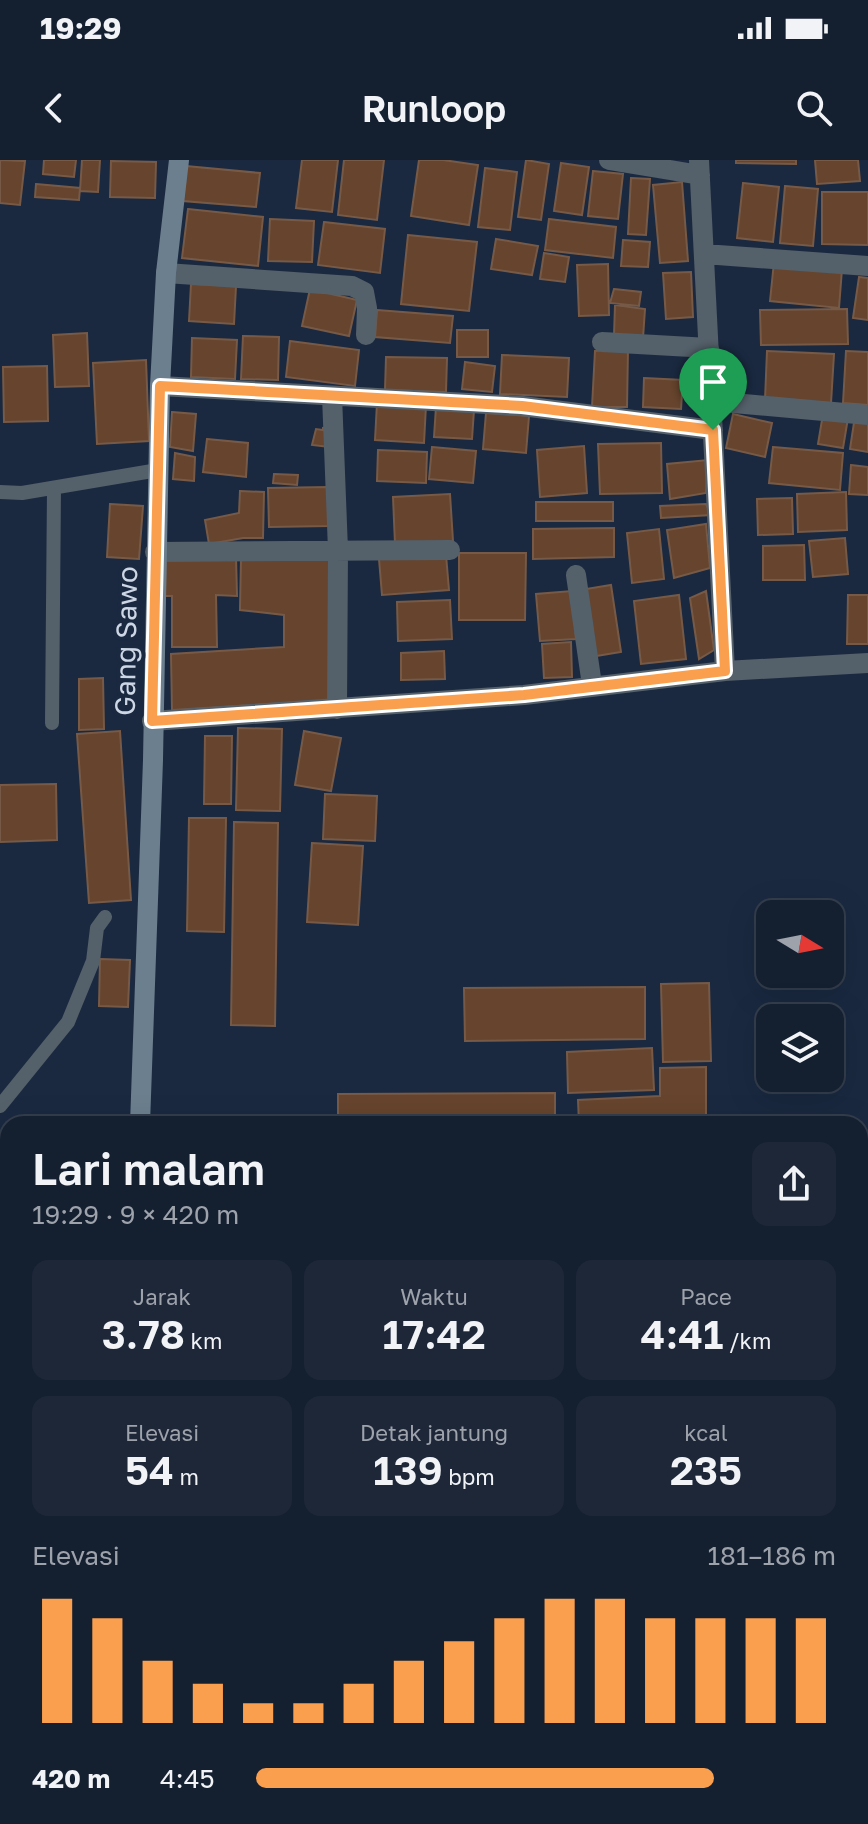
<!DOCTYPE html>
<html lang="id">
<head>
<meta charset="utf-8">
<style>
  body { margin:0; font-family:"Golos Text",sans-serif; background:#1d2738; color:#f1f3f6; height:100vh; display:flex; flex-direction:column; font-size:30px; white-space:nowrap }
  * { box-sizing:border-box; margin:0 }
  p { font-size:26px; color:#9da2ab }
  .icon { flex:none; width:44px; height:44px; fill:none; stroke:currentColor; stroke-width:2; stroke-linecap:round; stroke-linejoin:round }
  .map { position:relative; flex:1; overflow:hidden }
  .side { position:absolute; left:0px; top:956px; width:868px; height:708px; display:flex; flex-direction:column; background:#141f30; border-radius:24px 24px 0 0; box-shadow:0 8px 32px #0002,0 0 0 2px #333d4c }
  .side>* { flex:none }
  .needle { width:52px; rotate:100deg }
  .controls { position:absolute; left:756px; top:740px; display:grid; gap:16px }
  .controls a { display:grid; place-items:center; width:88px; height:88px; border-radius:16px; background:#141f30; box-shadow:0 8px 32px #0002,0 0 0 2px #333d4c; font-size:40px }
  .pin { position:absolute; display:grid; place-items:center; width:68px; height:68px; color:#fff; margin:-82px -34px; border-radius:50% 50% 50% 0; rotate:-45deg; box-shadow:0 0 8px #0007 }
  .pin .icon { rotate:45deg }
  .round { display:grid; place-items:center; flex:none; width:84px; height:84px; border-radius:16px; background:#1d2738 }
  .summary { display:flex; align-items:center; justify-content:space-between; height:136px; padding:0 32px }
  h1 { font-size:44px; font-weight:600; line-height:60px }
  .metrics { display:grid; grid-template-columns:repeat(3,1fr); gap:12px; height:136px; padding:8px 32px }
  .metrics div { display:grid; align-content:center; border-radius:16px; background:#1d2738; text-align:center }
  .metrics b { font-size:40px; font-weight:600 }
  .metrics small { font-size:22px; font-weight:400 }
  .metrics p { font-size:22px }
  .chart { height:224px; padding:16px 32px }
  .chart p { display:flex; justify-content:space-between }
  .chart svg { width:100%; height:144px; margin-top:8px; stroke:#fa9f4e; stroke-width:6 }
  ul { padding:0 32px; list-style:none; font-size:26px }
  li { display:grid; grid-template-columns:128px 96px 1fr; align-items:center; height:60px }
  li i { height:20px; border-radius:10px; background:#fa9f4e }
  .status { display:flex; justify-content:space-between; align-items:center; height:56px; padding:0 40px; background:#141f30; direction:ltr }
  .status svg { height:22px; fill:currentColor }
  header { display:flex; justify-content:space-between; align-items:center; height:104px; padding:0 32px; background:#141f30; font-size:36px; font-weight:600 }
  .map>svg:first-child { display:block }
  .building { fill:#66442d; stroke:#765a47; stroke-width:2 }
  .lines { fill:none; stroke-linecap:round; stroke-linejoin:round }
  .lane { stroke:#54606a; stroke-width:14 }
  .street { stroke:#54606a; stroke-width:20 }
  .secondary { stroke:#6c7f8e; stroke-width:20 }
  .route-casing { stroke:#fff; stroke-width:16 }
  .route { stroke:#fa9f4e; stroke-width:10 }
  .labels { text-anchor:middle; stroke-width:8; stroke-linejoin:round; paint-order:stroke }
  .street-label { font-size:28px; fill:#ccd6e5; stroke:#1a2940 }
</style>
</head>
<body>
<div class="status"><b>19:29</b><svg viewBox="0 0 49 12"><path d="M0 12V9h3v3zM5 12V6h3v6zM10 12V3h3v9zM15 12V0h3v12zM26 1h20v11H26zM47 4h2v5h-2z"/></svg></div>
<header><svg class="icon" aria-label="back" viewBox="0 0 24 24"><path d="M15 5l-7 7 7 7"/></svg>Runloop<svg class="icon" aria-label="search" viewBox="0 0 24 24"><circle cx="10" cy="10" r="6"/><path d="M15 15l6 6"/></svg></header>
<div class="map">
<svg width="868" height="1664" viewBox="0 0 868 1664">
  <rect width="100%" height="100%" fill="#1a2940"/>
  <path class="building" d="M0,0l25,1 -5,44 -20,-2z
    M44,0h32l-2,17 -31,-3z
    M82,0h18l-2,32 -18,-1z
    M302,0h36l-6,52 -36,-4z
    M344,0h40l-7,60 -39,-5z
    M419,0h24l35,5 -9,60 -58,-9z
    M526,0l23,4 -8,56 -23,-3z
    M736,0h60v4l-60,-1z
    M815,0h43l2,21 -43,3z
    M111,1l45,1 -1,36 -45,-1z
    M561,3l28,4 -7,48 -28,-4z
    M186,6l74,7 -4,34 -73,-6z
    M485,8l32,4 -7,58 -32,-3z
    M593,11l30,3 -5,45 -30,-3z
    M631,18l19,1 -4,56 -18,-1z
    M682,22l6,79 -28,2 -7,-78z
    M743,23l36,4 -6,55 -36,-4z
    M36,24l44,4 -1,12 -44,-3z
    M785,26l33,3 -5,57 -33,-3z
    M822,32h46v53l-46,-1z
    M188,49l75,8 -5,49 -76,-8z
    M270,59l44,2 -2,41 -44,-1z
    M549,59l67,8 -3,31 -68,-8z
    M324,62l61,7 -5,44 -62,-8z
    M408,75l69,7 -8,69 -68,-7z
    M496,79l42,7 -6,29 -41,-6z
    M623,80l27,2 -2,25 -27,-1z
    M544,93l25,4 -4,25 -25,-3z
    M774,102l68,7 -3,39 -69,-7z
    M608,104l1,51 -30,1 -2,-51z
    M691,112l2,45 -27,2 -3,-46z
    M859,117l9,1v42l-15,-2z
    M191,124l45,2 -2,38 -45,-3z
    M310,129l47,11 -8,36 -47,-10z
    M614,129l27,3 -2,14 -29,-3z
    M615,145l30,4 -2,29 -29,-2z
    M847,149l1,35 -87,1 -1,-35z
    M377,150l76,6 -3,27 -75,-6z
    M457,170h31v27h-31z
    M87,173l2,53 -34,1 -2,-52z
    M243,176l36,1 -1,43 -37,-1z
    M192,178l45,2 -2,39 -44,-2z
    M290,181l69,9 -4,36 -69,-9z
    M628,188l-1,59h-35l3,-56z
    M767,191l67,3 -3,49 -66,-3z
    M846,191l22,1v53l-25,-2z
    M502,195l67,3 -2,39 -67,-3z
    M386,197l61,1 -1,34 -61,-2z
    M146,200l3,81 -52,3 -4,-81z
    M465,202l30,4 -3,26 -30,-3z
    M47,206l1,55 -44,1 -1,-55z
    M644,218l39,2 -2,29 -38,-2z
    M377,243l49,2 -2,38 -49,-3z
    M436,247l38,3 -2,29 -38,-2z
    M172,252l24,2 -3,37 -23,-4z
    M486,253l43,3 -3,37 -43,-4z
    M733,254l39,9 -7,34 -39,-9z
    M823,254l25,4 -5,30 -25,-4z
    M855,256l13,2v34l-18,-3z
    M323,267l7,20 -18,-2 4,-16 7,1z
    M207,279l41,4 -2,34 -43,-5z
    M661,283l1,50 -62,1 -2,-50z
    M584,286l3,47 -47,4 -3,-47z
    M432,287l44,4 -3,32 -44,-4z
    M773,287l70,6 -3,37 -71,-7z
    M378,290l49,2 -1,31 -49,-2z
    M175,293l20,4 -1,24 -21,-2z
    M708,300l-2,33 -36,6 -3,-35z
    M851,305l17,2v28l-19,-1z
    M274,314l24,1 -1,10 -24,-2z
    M328,327l1,39 -60,1 -1,-39z
    M240,331l24,1 -1,46h-20l-34,6 -4,-24 34,-7z
    M846,332l1,38 -49,2 -1,-38z
    M450,334l3,47 -58,3 -2,-47z
    M792,338l1,36 -35,1 -1,-36z
    M536,342h77v19h-77z
    M110,344l33,2 -4,53 -32,-2z
    M706,344l5,11 -50,3 -1,-12z
    M706,364l4,44 -36,10 -7,-48z
    M614,368v29l-81,2v-30z
    M659,369l5,50 -32,4 -5,-50z
    M845,378l3,36 -35,3 -4,-36z
    M804,385l1,35h-42v-34z
    M459,393h67l-1,67h-66z
    M332,395l3,145 -163,10 -1,-56 113,-7v-32l-44,-5 1,-52z
    M446,395l3,35 -67,5 -3,-36z
    M236,396l1,40 -21,-1 1,52h-45v-51h-7l1,-39z
    M611,425l10,67 -31,5 -10,-67z
    M572,431l4,48 -36,2 -4,-47z
    M706,431l8,59 -15,9 -9,-61z
    M679,435l7,64 -45,5 -7,-63z
    M848,435h20v49h-21z
    M450,440l2,39 -54,2 -1,-39z
    M571,482l1,35 -28,1 -2,-34z
    M444,491l1,28 -44,1v-27z
    M103,518l1,51 -25,1v-51z
    M238,568l44,1 -2,82 -44,-1z
    M120,571l11,169 -42,3 -12,-169z
    M304,571l37,7 -10,53 -36,-6z
    M205,576h27l-1,68h-27z
    M56,624l1,56 -57,2v-57z
    M325,634l52,2 -2,45 -52,-2z
    M189,658h37l-2,114 -37,-1z
    M234,662l44,1 -3,203 -44,-1z
    M312,683l51,3 -5,79 -51,-3z
    M100,799l30,1 -2,47 -29,-1z
    M709,823l2,78 -48,1 -2,-78z
    M645,827v52l-180,2 -1,-53z
    M652,888l2,42 -86,3 -1,-41z
    M706,907v57h-127l-1,-24 82,-4v-28z
    M555,933v31h-217v-30z
    M0,1039l8,1v37l-8,-1z
    M860,1090l8,1v48l-8,-2z
    M15,1656h72l-2,8h-72z"/>
  <g class="lines">
    <path class="lane" d="M0,332l22,1 136,-23
      M52,563l2,-235
      M0,946l68,-84 25,-61 4,-33 8,-11
      M776,1656l1,8"/>
    <path class="street" d="M609,0l91,15
      M699,0l26,511
      M704,94l164,12
      M166,113l186,13 12,6 3,16 -1,27
      M602,182l107,6
      M160,226l362,20 191,24
      M332,236l6,154 -1,159
      M711,241l157,14
      M155,392l295,-2
      M576,415l16,110
      M152,561l372,-26 201,-24 143,-8
      M0,1224l8,1
      M0,1393l8,1
      M0,1592l8,13
      M0,1651l8,-38
      M120,1664l3,-8
      M699,1664v-8"/>
    <path class="secondary" d="M140,964l13,-364 7,-374 6,-113 13,-113
      M0,1007l8,2
      M860,1442l8,2"/>
  </g>
  <g class="lines">
    <g class="route-casing">
      <path id="route" d="M160,226l362,20 191,24 12,241 -201,24 -372,26z"/>
    </g>
    <use href="#route" class="route"/>
  </g>
  <g class="labels">
    <g class="street-label">
      <text transform="translate(126 481) rotate(-89)" y="10">Gang Sawo</text>
    </g>
  </g>
</svg>
<div class="controls">
<a><svg class="needle" viewBox="-14 -14 28 28"><path d="M0-13l5 13h-10z" fill="#e53935"/><path d="M0 13l5-13h-10z" fill="#9da2ab"/></svg></a>
<a><svg class="icon" aria-label="layers" viewBox="0 0 24 24"><path d="M12 4l9 5-9 5-9-5zM3 14l9 5 9-5"/></svg></a>
</div>
<div class="pin" style="left:713px;top:270px;background:#1e9e55"><svg class="icon" aria-label="arrive" viewBox="0 0 24 24"><path d="M6 21V4h12l-3 4 3 4H6"/></svg></div>
<section class="side">
<div class="summary"><div><h1>Lari malam</h1><p>19:29 · 9 × 420 m</p></div><a class="round"><svg class="icon" aria-label="share" viewBox="0 0 24 24"><path d="M12 15V3M7 8l5-5 5 5M5 13v7h14v-7"/></svg></a></div>
<div class="metrics">
<div><p>Jarak</p><b>3.78<small> km</small></b></div>
<div><p>Waktu</p><b>17:42</b></div>
<div><p>Pace</p><b>4:41<small> /km</small></b></div>
</div>
<div class="metrics">
<div><p>Elevasi</p><b>54<small> m</small></b></div>
<div><p>Detak jantung</p><b>139<small> bpm</small></b></div>
<div><p>kcal</p><b>235</b></div>
</div>
<div class="chart"><p><span>Elevasi</span>181–186 m</p>
<svg viewBox="0 0 160 44" preserveAspectRatio="none"><path d="M5 44V6M15 44V12M25 44V25M35 44V32M45 44V38M55 44V38M65 44V32M75 44V25M85 44V19M95 44V12M105 44V6M115 44V6M125 44V12M135 44V12M145 44V12M155 44V12"/></svg>
</div>
<ul>
<li><b>420 m</b>4:45<i style="width:79%"></i></li>
</ul>
</section>
</div>
</body>
</html>
